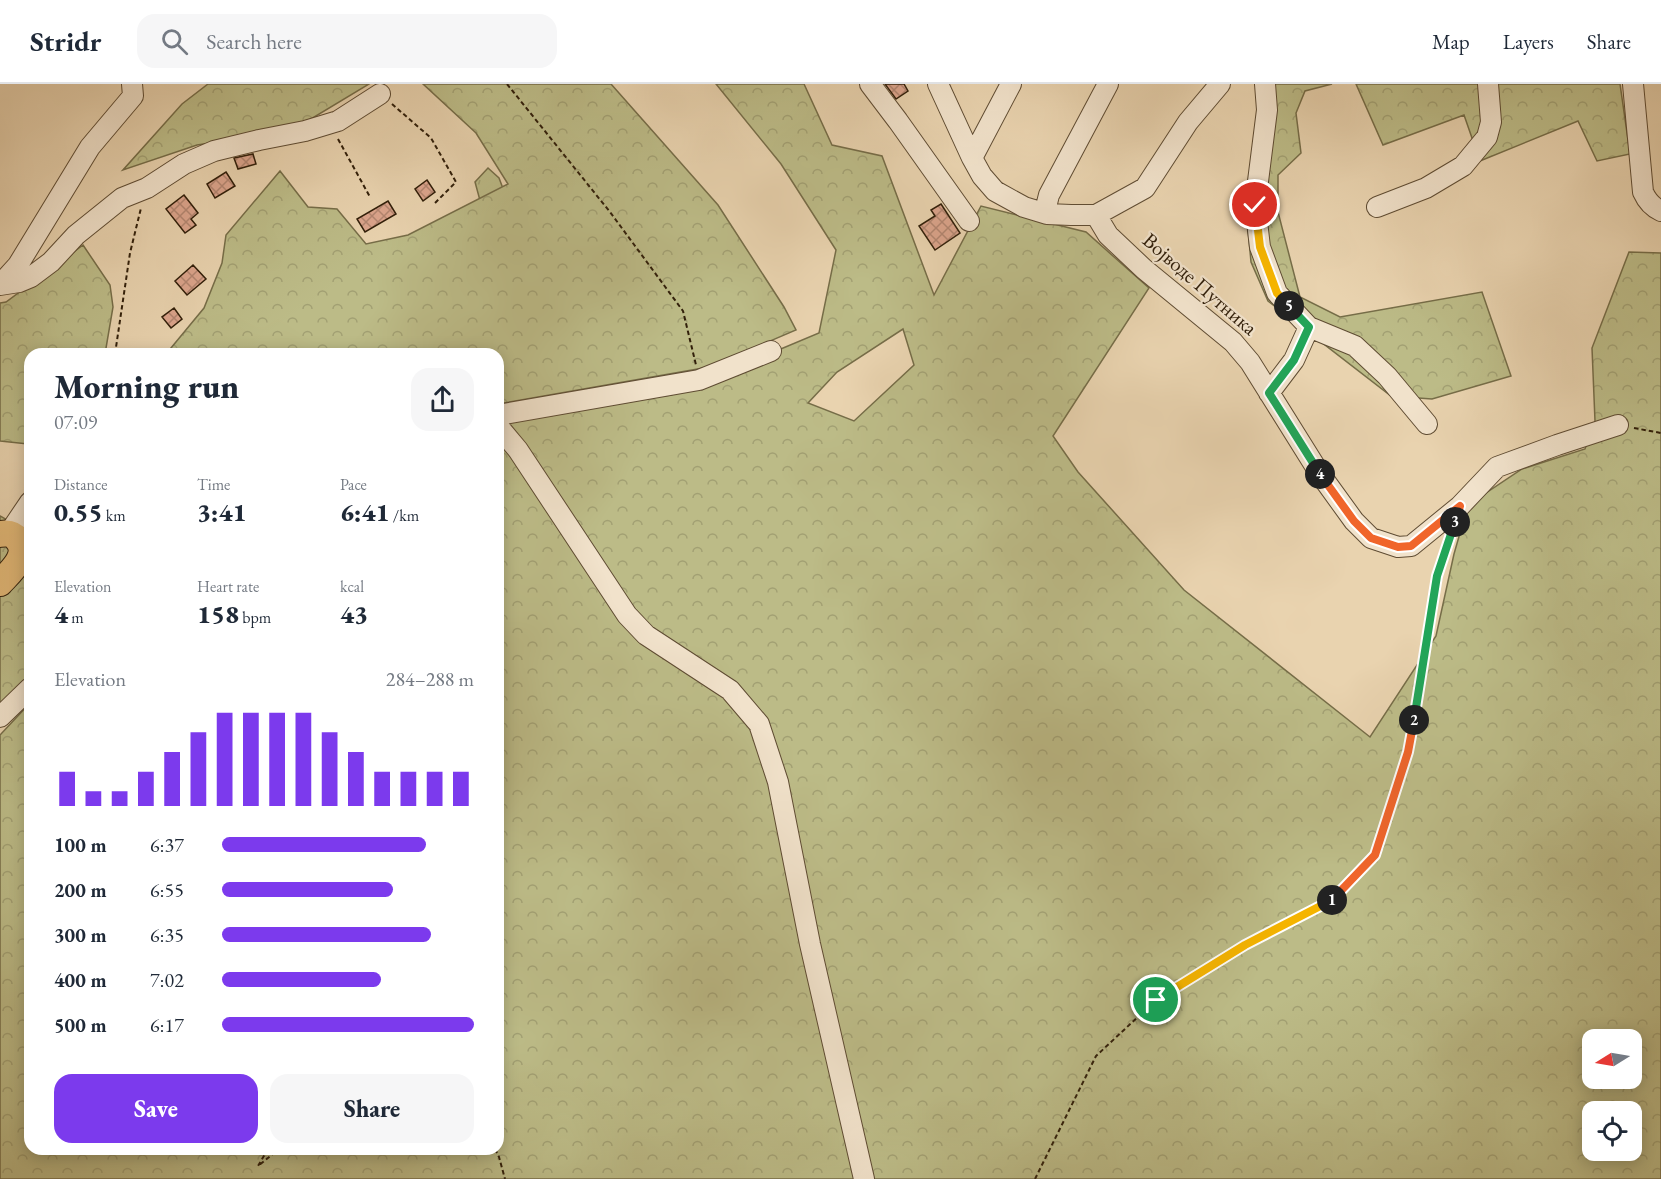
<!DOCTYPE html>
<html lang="en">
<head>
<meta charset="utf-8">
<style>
  body { margin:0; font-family:"EB Garamond",serif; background:#f6f6f7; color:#1f2937; height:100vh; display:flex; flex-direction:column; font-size:22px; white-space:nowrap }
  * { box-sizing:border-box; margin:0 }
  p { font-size:20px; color:#747a83 }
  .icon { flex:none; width:33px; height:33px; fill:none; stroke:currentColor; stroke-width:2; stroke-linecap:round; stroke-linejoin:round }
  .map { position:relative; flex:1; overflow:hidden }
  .drawer { position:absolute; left:24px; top:264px; width:480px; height:807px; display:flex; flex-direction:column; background:#fff; border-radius:18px; box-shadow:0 3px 15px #0003 }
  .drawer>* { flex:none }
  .needle { width:39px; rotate:259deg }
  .fabs { position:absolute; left:1582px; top:945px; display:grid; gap:12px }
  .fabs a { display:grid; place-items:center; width:60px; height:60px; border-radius:12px; background:#fff; box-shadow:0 3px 15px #0003; font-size:30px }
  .pin { position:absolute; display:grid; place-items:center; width:51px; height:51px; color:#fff; margin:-26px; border:3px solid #fff; border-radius:50%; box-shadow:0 2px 6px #0007 }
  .km { position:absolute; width:30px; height:30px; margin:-15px; border-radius:50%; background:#222; color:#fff; font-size:16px; line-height:30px; text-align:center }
  .round { display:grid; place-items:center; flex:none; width:63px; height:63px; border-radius:18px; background:#f6f6f7 }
  .headline { display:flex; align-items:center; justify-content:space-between; height:102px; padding:0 30px }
  h1 { font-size:33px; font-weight:800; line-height:45px }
  .stats { display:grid; grid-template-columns:repeat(3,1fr); gap:9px; height:102px; padding:6px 30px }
  .stats div { display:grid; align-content:center }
  .stats b { font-size:26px; font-weight:800 }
  .stats small { font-size:16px; font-weight:400 }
  .stats p { font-size:16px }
  .chart { height:168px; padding:12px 30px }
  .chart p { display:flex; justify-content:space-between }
  .chart svg { width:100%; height:108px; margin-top:6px; stroke:#7c3aed; stroke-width:6 }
  .primary-button { display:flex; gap:12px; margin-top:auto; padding:12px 30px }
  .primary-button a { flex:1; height:69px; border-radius:18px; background:#7c3aed; color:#fff; font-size:24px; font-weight:800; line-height:69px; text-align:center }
  .primary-button a+a { background:#f6f6f7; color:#1f2937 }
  ul { padding:0 30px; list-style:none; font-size:20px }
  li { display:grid; grid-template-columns:96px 72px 1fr; align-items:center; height:45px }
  li i { height:15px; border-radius:8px; background:#7c3aed }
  header { display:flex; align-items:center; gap:36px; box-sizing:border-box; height:84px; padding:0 30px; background:#fff; border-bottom:2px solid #e0e1e3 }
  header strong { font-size:28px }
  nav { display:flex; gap:33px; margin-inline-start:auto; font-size:21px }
  .search { width:420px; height:54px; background:#f6f6f7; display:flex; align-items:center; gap:15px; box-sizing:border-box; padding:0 21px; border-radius:18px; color:#747a83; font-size:22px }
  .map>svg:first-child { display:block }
  .grass { fill:url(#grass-tufts); stroke:#766d48; stroke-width:1.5 }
  .forest { fill:url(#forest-crowns); stroke:#766d48; stroke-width:1.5; fill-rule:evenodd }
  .building { fill:url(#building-cross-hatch); stroke:#311f0a; stroke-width:1.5 }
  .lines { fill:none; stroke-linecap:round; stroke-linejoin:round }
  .minor-casing { stroke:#5f4c33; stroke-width:22 }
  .major-casing { stroke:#311f0a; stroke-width:28 }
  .path { stroke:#311f0a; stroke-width:2; stroke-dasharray:4.5 3; stroke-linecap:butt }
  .minor { stroke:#f1e2cb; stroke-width:20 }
  .major { stroke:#e4ba78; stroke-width:26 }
  .split-1-casing { stroke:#fff; stroke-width:12 }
  .split-2-casing { stroke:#fff; stroke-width:12 }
  .split-3-casing { stroke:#fff; stroke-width:12 }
  .split-4-casing { stroke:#fff; stroke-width:12 }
  .split-5-casing { stroke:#fff; stroke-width:12 }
  .split-6-casing { stroke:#fff; stroke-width:12 }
  .split-1 { stroke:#f5b400; stroke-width:8 }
  .split-2 { stroke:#f0652b; stroke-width:8 }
  .split-3 { stroke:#22a559; stroke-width:8 }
  .split-4 { stroke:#f0652b; stroke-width:8 }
  .split-5 { stroke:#22a559; stroke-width:8 }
  .split-6 { stroke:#f5b400; stroke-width:8 }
  .labels { text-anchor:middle; stroke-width:4.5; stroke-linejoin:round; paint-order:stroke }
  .street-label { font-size:21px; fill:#311f0a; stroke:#f1e2cb }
</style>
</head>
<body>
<header>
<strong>Stridr</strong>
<div class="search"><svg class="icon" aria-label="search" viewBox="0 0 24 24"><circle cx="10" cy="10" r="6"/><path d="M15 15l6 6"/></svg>Search here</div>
<nav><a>Map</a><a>Layers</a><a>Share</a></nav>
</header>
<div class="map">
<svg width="1661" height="1095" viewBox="0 0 1661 1095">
  <defs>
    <pattern id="grass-tufts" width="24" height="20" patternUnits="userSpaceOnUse" patternTransform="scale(1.5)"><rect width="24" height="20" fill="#bcbb87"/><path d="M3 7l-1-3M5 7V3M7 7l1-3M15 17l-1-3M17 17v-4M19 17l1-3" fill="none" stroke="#a2a073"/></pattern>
    <pattern id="forest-crowns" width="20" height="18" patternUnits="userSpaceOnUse" patternTransform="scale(1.5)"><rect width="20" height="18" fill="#bcbb87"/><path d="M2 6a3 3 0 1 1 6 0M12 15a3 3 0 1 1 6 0" fill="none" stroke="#a2a073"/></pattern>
    <pattern id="building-cross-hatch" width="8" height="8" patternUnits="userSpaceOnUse" patternTransform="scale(1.5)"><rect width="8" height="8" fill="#dca58d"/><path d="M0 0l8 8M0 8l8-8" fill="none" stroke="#b38671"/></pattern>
  </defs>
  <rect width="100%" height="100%" fill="#e9d3af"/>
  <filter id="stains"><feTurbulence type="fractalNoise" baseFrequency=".00333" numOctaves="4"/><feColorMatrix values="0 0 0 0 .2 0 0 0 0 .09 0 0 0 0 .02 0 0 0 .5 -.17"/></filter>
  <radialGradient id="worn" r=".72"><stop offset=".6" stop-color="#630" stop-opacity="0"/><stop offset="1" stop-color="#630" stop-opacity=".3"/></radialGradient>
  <path class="grass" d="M488,84l11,10 29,77 -36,-10 -17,-63z"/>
  <path class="forest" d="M208,0h161l-78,47 -94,14 -74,25 59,-66z
    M423,0h188l107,121 66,102 12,23 -87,37 -211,37v-50h-332l38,-46 18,-45 4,-28 54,-64 28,36 29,2 29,35 42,-9 100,-51 -32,-51z
    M716,0h88l28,61 50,11 52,139 47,-89 105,26 63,56 -96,148 25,36 106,118 186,147 66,-101 18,-82 14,-49 54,-36 63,-20 10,-28 -3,-73 37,-96 32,1v926h-1661v-444l30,-32v446h468v-733l173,-21 148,-62 17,-83 -55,-86zM903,245l11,36 -60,56 -46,-18 29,-31zM1593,956h39v38h-39zM1593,1028h39v38h-39z
    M1258,0h74l-27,7 -9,22 5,40 -23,22v37l22,85 40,20 142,-25 29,84 -79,23 -41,-3 -123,-95 -17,-39 -5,-54 14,-74z
    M1356,0h264l10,70 -33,7 -19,-40 -98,40 -16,-46 -81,30z
    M83,161l27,40 3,22 -8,47h-75v88l-2,2 -28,-3v-138l6,-1z
    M0,432l30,17v140l-30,38z"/>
  <path class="building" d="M885,0h19l4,7 -12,8z
    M253,70l3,10 -18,5 -4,-11z
    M226,88l9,14 -20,12 -8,-14z
    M427,96l8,12 -12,9 -8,-12z
    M184,111l14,18 -7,6 5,6 -11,8 -19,-24z
    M388,117l8,13 -31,18 -8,-13z
    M941,120l19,29 -25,17 -16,-24 16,-10 -4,-6z
    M193,181l13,14 -19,16 -12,-14z
    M174,224l8,11 -11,9 -9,-11z"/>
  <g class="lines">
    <g class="minor-casing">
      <path id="minor" d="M870,0l28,37 71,100
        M938,0l34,74 10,18 13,15 29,16 23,7 24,1h25l49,-27 43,-66 32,-38
        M1265,0l2,26 -12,95 5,42 17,46 32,34 46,19 32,30 40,48
        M1633,0l10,108c4,9 9,15 18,19
        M972,74l39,-74
        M1377,123l49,-19 37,-22 24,-29 4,-15 -3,-38
        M1047,130v-11l2,-8 59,-111
        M1096,131l12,20 36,34 89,73 17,20 70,112 34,47 17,17 27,9 13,-1 49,-40 37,-39 60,-22 61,-20
        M0,201l19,-3 12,-5 20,-15 25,-27 46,-37 25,-10 37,-24 30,-13 45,-11 46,-9 33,-10 42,-27
        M0,201l18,-20 72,-118 43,-51 -1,-12
        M1269,309l25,-33 15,-33
        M498,331l201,-35 72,-29
        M498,342l20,24 109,165 19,20 84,55 29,34 19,58 32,162 54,235
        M9,449l21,-31
        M0,633l30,-29"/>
    </g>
    <g class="major-casing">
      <path id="major" d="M0,450c7,-1 13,-1 17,5 14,16 -7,33 -17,44"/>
    </g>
    <path class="path" d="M507,0l103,128 73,99 13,54
      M392,20l39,34 25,44 -22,22
      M338,55l32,58
      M115,270l15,-101 11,-45
      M1634,344l27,5
      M268,1065l-10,17 21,-17
      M495,1065l4,8 6,22
      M1035,1095l61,-123 60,-56 89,-55 86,-43 44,-47 33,-103 29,-176 13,-39"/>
    <use href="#minor" class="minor"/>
    <use href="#major" class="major"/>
  </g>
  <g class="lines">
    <g class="split-1-casing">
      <path id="split-1" d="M1156,916l89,-55 87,-45"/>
    </g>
    <g class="split-2-casing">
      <path id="split-2" d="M1332,816l43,-45 33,-103 6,-32"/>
    </g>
    <g class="split-3-casing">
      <path id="split-3" d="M1414,636l23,-144 18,-54"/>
    </g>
    <g class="split-4-casing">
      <path id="split-4" d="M1320,390l34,47 17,17 27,9 13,-1 49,-40 -5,16"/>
    </g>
    <g class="split-5-casing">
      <path id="split-5" d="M1289,222l20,21 -15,33 -25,33 51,81"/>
    </g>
    <g class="split-6-casing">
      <path id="split-6" d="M1255,121l5,42 17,46 12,13"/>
    </g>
    <use href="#split-1" class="split-1"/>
    <use href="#split-2" class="split-2"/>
    <use href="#split-3" class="split-3"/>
    <use href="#split-4" class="split-4"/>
    <use href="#split-5" class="split-5"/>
    <use href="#split-6" class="split-6"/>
  </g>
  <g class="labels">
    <g class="street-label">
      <text transform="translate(1200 200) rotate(41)" y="7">Војводе Путника</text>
    </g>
  </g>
  <rect width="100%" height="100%" filter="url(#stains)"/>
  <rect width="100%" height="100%" fill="url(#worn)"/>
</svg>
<div class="fabs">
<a><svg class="needle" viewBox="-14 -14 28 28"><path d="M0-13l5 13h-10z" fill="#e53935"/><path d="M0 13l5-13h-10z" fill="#747a83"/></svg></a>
<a><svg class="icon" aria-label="locate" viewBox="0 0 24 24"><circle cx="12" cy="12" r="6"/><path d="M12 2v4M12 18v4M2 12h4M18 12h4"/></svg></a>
</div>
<div class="pin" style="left:1156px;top:916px;background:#1e9e55"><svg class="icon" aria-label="arrive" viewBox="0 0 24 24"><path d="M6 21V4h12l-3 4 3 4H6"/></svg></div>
<div class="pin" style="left:1255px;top:121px;background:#d93025"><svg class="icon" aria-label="check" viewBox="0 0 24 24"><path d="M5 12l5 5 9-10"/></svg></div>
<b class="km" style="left:1332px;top:816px">1</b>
<b class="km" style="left:1414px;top:636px">2</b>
<b class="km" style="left:1455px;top:438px">3</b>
<b class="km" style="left:1320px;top:390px">4</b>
<b class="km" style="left:1289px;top:222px">5</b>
<section class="drawer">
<div class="headline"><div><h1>Morning run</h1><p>07:09</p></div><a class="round"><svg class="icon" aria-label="share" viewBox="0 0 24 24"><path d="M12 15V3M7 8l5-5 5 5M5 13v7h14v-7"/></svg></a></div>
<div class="stats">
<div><p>Distance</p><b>0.55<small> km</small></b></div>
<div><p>Time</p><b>3:41</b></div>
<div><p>Pace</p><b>6:41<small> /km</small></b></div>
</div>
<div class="stats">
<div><p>Elevation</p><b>4<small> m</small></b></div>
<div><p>Heart rate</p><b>158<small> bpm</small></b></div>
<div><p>kcal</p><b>43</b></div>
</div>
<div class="chart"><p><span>Elevation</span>284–288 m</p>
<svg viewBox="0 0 160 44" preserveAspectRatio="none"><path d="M5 44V30M15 44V38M25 44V38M35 44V30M45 44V22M55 44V14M65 44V6M75 44V6M85 44V6M95 44V6M105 44V14M115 44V22M125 44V30M135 44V30M145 44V30M155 44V30"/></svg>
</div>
<ul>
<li><b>100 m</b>6:37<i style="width:81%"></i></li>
<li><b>200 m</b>6:55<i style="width:68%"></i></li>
<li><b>300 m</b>6:35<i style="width:83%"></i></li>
<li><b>400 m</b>7:02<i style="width:63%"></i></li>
<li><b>500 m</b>6:17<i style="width:100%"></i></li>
</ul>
<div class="primary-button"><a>Save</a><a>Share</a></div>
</section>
</div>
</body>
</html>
